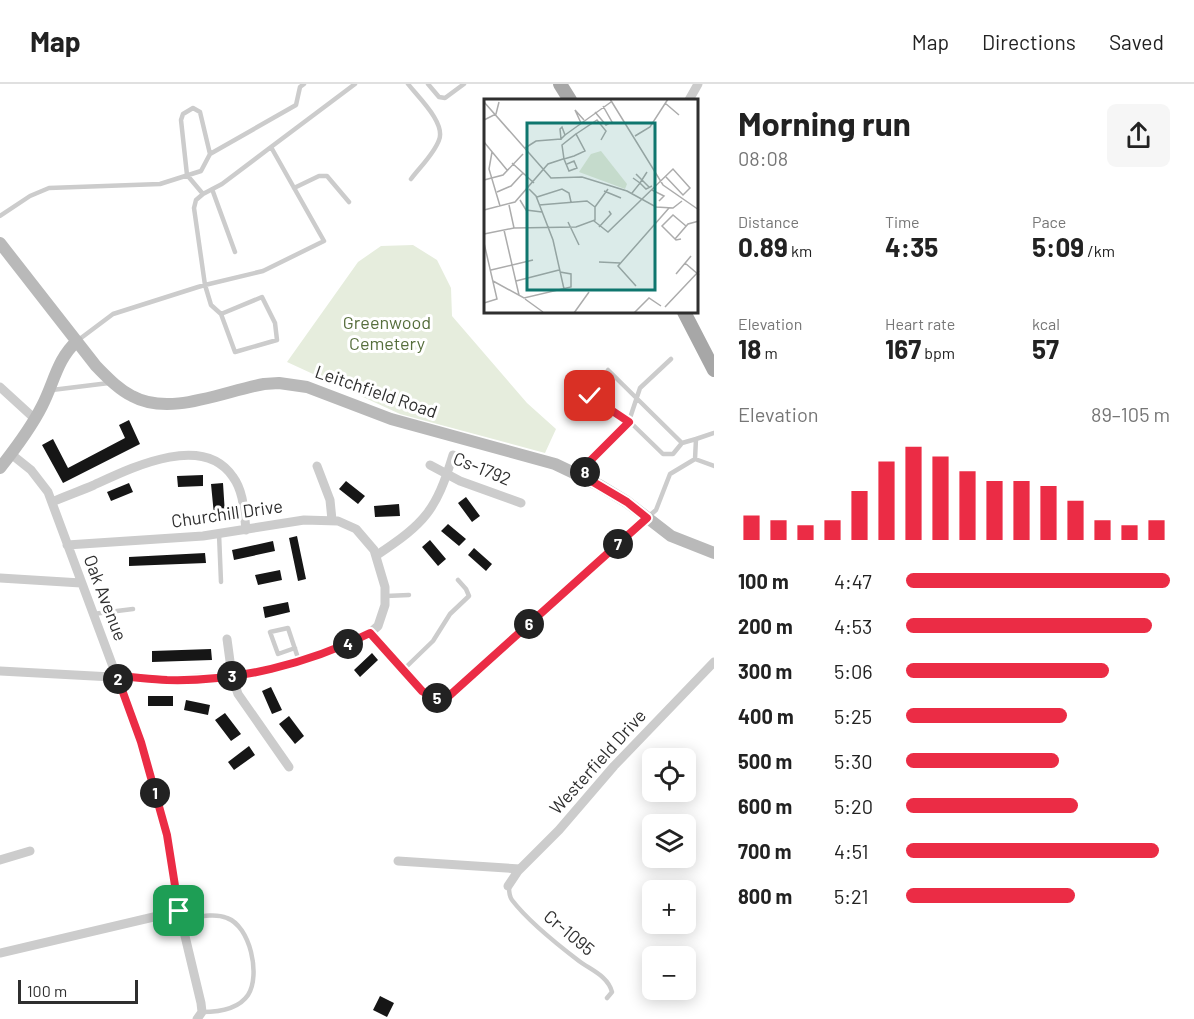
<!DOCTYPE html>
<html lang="en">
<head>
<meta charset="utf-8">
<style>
  body { margin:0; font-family:Barlow,sans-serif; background:#f6f6f6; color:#222; height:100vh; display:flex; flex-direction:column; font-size:22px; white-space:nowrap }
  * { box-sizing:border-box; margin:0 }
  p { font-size:20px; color:#767676 }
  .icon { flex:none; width:33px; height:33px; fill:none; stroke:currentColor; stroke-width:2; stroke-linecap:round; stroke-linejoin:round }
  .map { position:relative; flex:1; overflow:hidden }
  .side { display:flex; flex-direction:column; background:#fff; width:480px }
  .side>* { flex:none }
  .buttons { position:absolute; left:642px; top:664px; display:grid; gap:12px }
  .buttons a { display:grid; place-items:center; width:54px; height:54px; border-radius:9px; background:#fff; box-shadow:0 3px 15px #0003; font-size:30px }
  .scale { position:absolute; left:18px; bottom:15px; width:120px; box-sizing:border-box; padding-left:6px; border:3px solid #2f2f2f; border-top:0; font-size:16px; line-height:21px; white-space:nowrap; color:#2f2f2f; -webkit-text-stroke:4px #fff; paint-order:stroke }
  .pin { position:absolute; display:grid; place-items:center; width:51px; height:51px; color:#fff; margin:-26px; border-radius:12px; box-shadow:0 3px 9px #0006 }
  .km { position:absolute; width:30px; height:30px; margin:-15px; border-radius:50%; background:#222; color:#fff; font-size:16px; line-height:30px; text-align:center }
  .round { display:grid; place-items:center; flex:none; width:63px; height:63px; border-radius:9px; background:#f6f6f6 }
  .summary { display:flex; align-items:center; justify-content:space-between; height:102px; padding:0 24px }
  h1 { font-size:33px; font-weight:700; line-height:45px }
  .stats { display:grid; grid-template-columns:repeat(3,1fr); gap:9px; height:102px; padding:6px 24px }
  .stats div { display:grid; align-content:center }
  .stats b { font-size:26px; font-weight:700 }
  .stats small { font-size:16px; font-weight:400 }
  .stats p { font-size:16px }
  .chart { height:168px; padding:12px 24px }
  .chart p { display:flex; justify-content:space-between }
  .chart svg { width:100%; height:108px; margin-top:6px; stroke:#eb2c45; stroke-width:6 }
  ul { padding:0 24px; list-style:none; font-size:20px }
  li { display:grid; grid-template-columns:96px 72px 1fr; align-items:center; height:45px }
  li i { height:15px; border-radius:8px; background:#eb2c45 }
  header { display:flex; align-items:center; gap:36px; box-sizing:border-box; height:84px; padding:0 30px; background:#fff; border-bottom:2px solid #e0e0e0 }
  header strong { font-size:28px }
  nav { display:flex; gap:33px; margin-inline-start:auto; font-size:21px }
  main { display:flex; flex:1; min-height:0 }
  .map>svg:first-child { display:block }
  .green { fill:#e6eddd }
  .building { fill:#161616 }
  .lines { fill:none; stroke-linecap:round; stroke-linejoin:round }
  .lane { stroke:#ccc; stroke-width:4.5 }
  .street { stroke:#ccc; stroke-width:9 }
  .secondary { stroke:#b9b9b9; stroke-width:12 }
  .primary { stroke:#a7a7a7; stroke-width:14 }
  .route-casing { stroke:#fff; stroke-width:12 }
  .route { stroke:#eb2c45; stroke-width:8 }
  .labels { text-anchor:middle; stroke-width:6; stroke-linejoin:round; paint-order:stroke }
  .park-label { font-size:18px; fill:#556d3b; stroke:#fff }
  .street-label { font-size:18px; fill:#2f2f2f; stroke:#fff }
  .inset-road { fill:none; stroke:#acacac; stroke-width:1.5 }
  .view { fill:#0f766e; fill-opacity:0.15; stroke:#0f766e; stroke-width:3 }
  .inset-edge { fill:none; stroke:#2f2f2f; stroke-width:3 }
</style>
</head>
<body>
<header>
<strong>Map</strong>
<nav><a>Map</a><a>Directions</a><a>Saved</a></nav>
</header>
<main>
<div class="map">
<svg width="714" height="935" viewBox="0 0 714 935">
  <rect width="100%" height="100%" fill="#fff"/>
  <path class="green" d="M413,161l24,15 14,28 1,28 75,87 29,26 -11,24 -145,-39 -113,-52 71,-100 23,-16z"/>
  <path class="building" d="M129,336l11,24 -77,39 -21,-38 11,-6 15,29 57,-30 -6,-13z
    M203,391v11l-25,1 -1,-11z
    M346,397l19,15 -7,8 -19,-15z
    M129,399l4,9 -22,9 -4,-9z
    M223,399l2,31 -11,1 -3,-31z
    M466,413l14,19 -8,6 -14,-19z
    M399,420l1,12 -25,1 -1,-11z
    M448,440l18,15 -7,7 -18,-15z
    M297,452l9,43 -8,2 -9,-43z
    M430,456l16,19 -8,7 -16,-19z
    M273,457l2,10 -41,9 -2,-10z
    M474,464l18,16 -6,7 -18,-16z
    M205,469l1,10 -77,3v-9z
    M280,486l2,10 -24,5 -3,-10z
    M288,518l2,10 -25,6 -2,-11z
    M211,565l1,11 -60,2v-11z
    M372,569l6,7 -18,17 -6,-7z
    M271,603l11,23 -10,4 -10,-23z
    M148,612h25v10h-25z
    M186,616l24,5 -2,10 -24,-5z
    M225,629l16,21 -10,7 -16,-21z
    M289,632l15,20 -9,8 -16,-20z
    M249,662l6,9 -21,15 -6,-8z
    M380,912l14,7 -7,14 -14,-7z"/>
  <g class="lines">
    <path class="lane" d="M408,0c10,13 38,39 31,56 -5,14 -19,27 -28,39
      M428,0l11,13 6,1 19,-14
      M271,63l84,-63
      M210,70l86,-49 4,-18 4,-3
      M294,104l25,-12h8l22,26
      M212,105l23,63
      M0,132l30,-20 19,-8 111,-4 41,-13 9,-17 -10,-42 -7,-4 -10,6 -2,6 6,55 16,19
      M77,257l36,-27 85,-27 7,-2 58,-14 61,-30 -53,-94 -49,37 -19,10 -7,6 -2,8 11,77 6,20 10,9 14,38 42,-12 -2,-17 -13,-26 -41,17
      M608,286l74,73
      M52,306l57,-7
      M590,312l39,25 11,-33 31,-29
      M695,375l19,7
      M584,391l6,-14 39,-40 34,33h10l9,-11 14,-4
      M648,433l8,-7 14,-36 25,-15 1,-20 18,-6
      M219,450l2,48
      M386,512l23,-1
      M93,530l40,-5
      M295,564l-17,6 -8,-22 18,-4 11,33
      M403,586l30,-29 17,-27 19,-18 -3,-7 -8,-9
      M509,803c0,5 0,9 3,13 16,21 46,45 67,61 12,9 29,15 33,31l-5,6
      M181,836c14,-2 32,-8 46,-2 23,8 34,57 21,77 -10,15 -30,17 -46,17"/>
    <path class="street" d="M689,16l9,-16
      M0,303l35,32
      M11,370l20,16 17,22 93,250 26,93 12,76 22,92 1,9 -5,7
      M430,381l30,16 61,22
      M317,382l13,34 2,20
      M52,418c14,-6 28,-11 42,-17 37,-17 109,-53 139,-8 11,15 11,35 13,53
      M377,471c48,-32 59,-44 76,-100
      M0,494l81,5
      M370,549l52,58 12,7 15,-2 198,-178
      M227,555l5,37 6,18 51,73
      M0,587l168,9 64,-4 41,-7 70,-22 27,-14 8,-7 7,-21v-18l-11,-37 -18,-21 -18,-8 -34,-1 -101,16 -136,9
      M0,776l30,-9
      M398,777l122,8
      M508,802l10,-15 41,-41 55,-64 100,-104
      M0,869l179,-42"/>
    <path class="secondary" d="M0,159l96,123c11,11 22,23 36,30 38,21 92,-5 132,-12l15,-1 28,4 84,32 164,45 44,21 28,17 44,34 43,17
      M0,384c15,-19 31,-40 42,-62 12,-23 15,-47 35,-65"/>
    <path class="primary" d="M560,0l10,16
      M684,228l30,58"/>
  </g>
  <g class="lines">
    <g class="route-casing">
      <path id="route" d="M179,827l-12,-76 -26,-93 -24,-66c16,1 33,3 50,4 69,2 141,-16 203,-47l52,58 12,7 15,-2 198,-178 -20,-16 -44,-26 7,-15 39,-39 -39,-26"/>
    </g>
    <use href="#route" class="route"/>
  </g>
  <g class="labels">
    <g class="park-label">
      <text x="387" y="245">Greenwood<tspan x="387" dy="21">Cemetery</tspan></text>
    </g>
    <g class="street-label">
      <text transform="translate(376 308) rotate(19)" y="6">Leitchfield Road</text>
      <text transform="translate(482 385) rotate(22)" y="6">Cs-1792</text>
      <text transform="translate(227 430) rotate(-8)" y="6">Churchill Drive</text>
      <text transform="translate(105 514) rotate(69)" y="6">Oak Avenue</text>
      <text transform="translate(598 678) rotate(-48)" y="6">Westerfield Drive</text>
      <text transform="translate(569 849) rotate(40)" y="6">Cr-1095</text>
    </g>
  </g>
  <g transform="translate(484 15)">
    <rect width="214" height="214" fill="#fff"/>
    <path d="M117,52l26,33 -2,5 -46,-17 12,-18z" fill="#e6eddd"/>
    <path class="inset-road" d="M126,0l53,86 36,25M0,3l67,76 31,-1 45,14 29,16 17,1 9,-7M181,4l14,12M111,13l11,13 6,-3 -9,-16M0,21l12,-6 3,-12M97,24l-6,-13 9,10M92,35l21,-14 9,11 -5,9M81,36l46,-33M151,37l15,-9 18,-28M77,40l4,-4 -3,-8 -2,2 1,10v1M0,43l23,28M41,49l11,-7 25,-2M8,53l-3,17 11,37M28,64l22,20M152,75l13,13M149,79l7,5 7,-11M0,81l19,-5 20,-21M45,90l7,7 17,44 11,49M168,91l12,6 -5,5M120,92l17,7M13,93l14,-6 12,-13M148,94l8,-10 6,6 6,-3M53,98l25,-8 7,4 2,9M36,101l6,10 16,2M25,106l5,23M55,106l48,-4 8,6M111,108l13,-18M0,111l31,-8 33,-38 15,-5h1l10,-3 11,-5 -9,-17 -14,11 2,14 5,12 8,-3 -3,-7 -7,3M110,122l14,11 65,-63 17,19 -7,7 -17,-18M84,123l11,23M115,128l12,-13 -2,-3M20,131l15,65M0,135l30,-6 62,-1 19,-7v-13M191,140l13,-15 11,-3M197,140l-5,1 -14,-14 11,-11 13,11M0,144l13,56 -13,4M115,163l21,1M201,164l14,12M7,171l42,-10M192,175l15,-18M9,182l31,17 47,-11v-13l-11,-2M32,182l43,-11M152,187l-18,-20 51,-58M41,200l18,13M181,208l34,-36M90,214l15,-21M150,214l15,-15 12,8"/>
    <path class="view" d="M43,24h128v167h-128z"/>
    <rect width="214" height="214" class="inset-edge"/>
  </g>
</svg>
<div class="buttons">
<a><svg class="icon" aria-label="locate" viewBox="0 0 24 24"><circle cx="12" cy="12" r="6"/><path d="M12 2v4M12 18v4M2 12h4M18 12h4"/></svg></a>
<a><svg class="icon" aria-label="layers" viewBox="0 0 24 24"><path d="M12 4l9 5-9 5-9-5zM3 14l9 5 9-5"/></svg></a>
<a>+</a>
<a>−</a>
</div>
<div class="scale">100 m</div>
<div class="pin" style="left:179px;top:827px;background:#1e9e55"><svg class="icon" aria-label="arrive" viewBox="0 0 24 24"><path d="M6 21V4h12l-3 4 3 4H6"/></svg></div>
<div class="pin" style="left:590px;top:312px;background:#d93025"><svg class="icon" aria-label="check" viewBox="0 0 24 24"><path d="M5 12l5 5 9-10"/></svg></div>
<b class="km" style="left:155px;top:709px">1</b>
<b class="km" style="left:118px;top:595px">2</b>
<b class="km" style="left:232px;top:592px">3</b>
<b class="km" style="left:348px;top:560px">4</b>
<b class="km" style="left:437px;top:614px">5</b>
<b class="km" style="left:529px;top:540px">6</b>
<b class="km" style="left:618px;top:460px">7</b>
<b class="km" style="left:585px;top:388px">8</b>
</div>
<section class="side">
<div class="summary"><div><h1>Morning run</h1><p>08:08</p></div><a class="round"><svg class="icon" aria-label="share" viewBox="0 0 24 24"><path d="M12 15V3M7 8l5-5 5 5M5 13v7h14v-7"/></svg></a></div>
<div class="stats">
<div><p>Distance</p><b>0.89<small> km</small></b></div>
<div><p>Time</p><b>4:35</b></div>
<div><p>Pace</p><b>5:09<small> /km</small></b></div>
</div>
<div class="stats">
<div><p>Elevation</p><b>18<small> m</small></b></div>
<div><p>Heart rate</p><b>167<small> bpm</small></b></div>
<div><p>kcal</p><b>57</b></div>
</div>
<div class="chart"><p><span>Elevation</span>89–105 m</p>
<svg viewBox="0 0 160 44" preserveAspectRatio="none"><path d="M5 44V34M15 44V36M25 44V38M35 44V36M45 44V24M55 44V12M65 44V6M75 44V10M85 44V16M95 44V20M105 44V20M115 44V22M125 44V28M135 44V36M145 44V38M155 44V36"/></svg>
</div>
<ul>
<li><b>100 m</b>4:47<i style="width:100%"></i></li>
<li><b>200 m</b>4:53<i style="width:93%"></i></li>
<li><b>300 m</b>5:06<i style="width:77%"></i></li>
<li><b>400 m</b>5:25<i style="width:61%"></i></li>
<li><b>500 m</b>5:30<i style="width:58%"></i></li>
<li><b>600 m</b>5:20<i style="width:65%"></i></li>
<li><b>700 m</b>4:51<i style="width:96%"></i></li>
<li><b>800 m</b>5:21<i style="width:64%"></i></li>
</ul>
</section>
</main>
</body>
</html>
